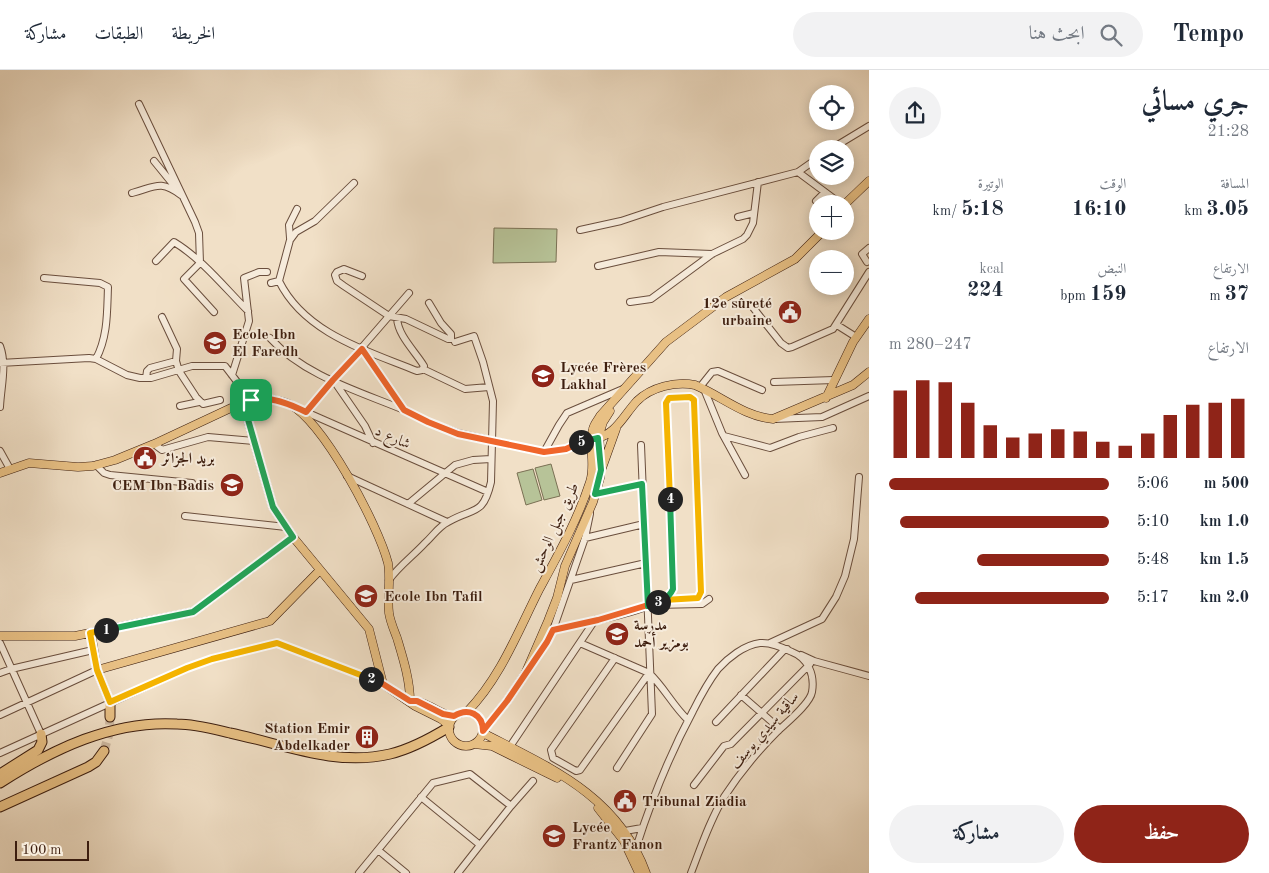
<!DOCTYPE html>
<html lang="ar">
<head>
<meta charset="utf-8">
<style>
  body { margin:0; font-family:"Old Standard TT",Amiri,serif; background:#f2f2f3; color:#1f2937; direction:rtl; height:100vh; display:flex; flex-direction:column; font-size:19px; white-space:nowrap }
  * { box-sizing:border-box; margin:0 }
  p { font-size:16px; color:#747a83 }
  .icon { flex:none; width:28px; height:28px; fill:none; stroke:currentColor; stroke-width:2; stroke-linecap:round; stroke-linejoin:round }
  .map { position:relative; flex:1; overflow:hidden; direction:ltr }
  .details { display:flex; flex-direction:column; background:#fff; width:400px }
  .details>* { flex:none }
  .buttons { position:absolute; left:809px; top:15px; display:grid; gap:10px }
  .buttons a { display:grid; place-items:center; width:45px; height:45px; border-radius:50%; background:#fff; box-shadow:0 2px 12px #0003; font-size:25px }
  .scale { position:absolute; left:15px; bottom:12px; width:74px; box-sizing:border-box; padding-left:5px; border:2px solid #3d1e0f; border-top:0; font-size:14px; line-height:18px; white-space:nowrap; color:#3d1e0f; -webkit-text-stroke:4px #f6ebdb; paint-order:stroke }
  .pin { position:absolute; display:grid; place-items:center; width:42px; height:42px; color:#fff; margin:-21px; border-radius:10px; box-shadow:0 2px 8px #0006 }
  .km { position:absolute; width:25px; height:25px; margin:-12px; border-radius:50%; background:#222; color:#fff; font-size:14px; line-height:25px; text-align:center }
  .round { display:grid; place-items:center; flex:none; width:52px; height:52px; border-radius:26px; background:#f2f2f3 }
  .head { display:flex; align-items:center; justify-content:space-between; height:85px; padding:0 20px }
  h1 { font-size:28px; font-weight:800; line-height:38px }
  .figures { display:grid; grid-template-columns:repeat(3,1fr); gap:8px; height:85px; padding:5px 20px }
  .figures div { display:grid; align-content:center }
  .figures b { font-size:21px; font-weight:800 }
  .figures small { font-size:14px; font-weight:400 }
  .figures p { font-size:14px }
  .chart { height:140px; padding:10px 20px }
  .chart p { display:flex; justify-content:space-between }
  .chart svg { width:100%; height:90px; margin-top:5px; stroke:#8f2418; stroke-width:6 }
  .primary-button { display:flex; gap:10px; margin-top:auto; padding:10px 20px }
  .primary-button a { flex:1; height:58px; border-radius:30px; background:#8f2418; color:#fff; font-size:20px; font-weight:800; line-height:58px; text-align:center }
  .primary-button a+a { background:#f2f2f3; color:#1f2937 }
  ul { padding:0 20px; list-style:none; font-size:16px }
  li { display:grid; grid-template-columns:80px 60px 1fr; align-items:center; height:38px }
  li i { height:12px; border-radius:6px; background:#8f2418 }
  header { display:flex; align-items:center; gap:30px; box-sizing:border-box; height:70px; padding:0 25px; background:#fff; border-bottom:1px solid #e0e1e3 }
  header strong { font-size:24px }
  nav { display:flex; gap:28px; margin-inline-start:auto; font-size:18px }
  .search { width:350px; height:45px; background:#f2f2f3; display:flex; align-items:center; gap:12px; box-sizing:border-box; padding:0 18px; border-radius:28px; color:#747a83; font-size:19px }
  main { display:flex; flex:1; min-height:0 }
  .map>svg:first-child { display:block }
  .green { fill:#b7c398; stroke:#7a7054 }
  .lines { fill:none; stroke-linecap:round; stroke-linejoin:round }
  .highway-tunnel { stroke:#cdb9a2; stroke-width:9; stroke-dasharray:9 4.5; stroke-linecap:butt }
  .minor-casing { stroke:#6a4e3d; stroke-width:8 }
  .major-casing { stroke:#3d1e0f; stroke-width:9 }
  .highway-casing { stroke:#3d1e0f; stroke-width:11 }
  .minor { stroke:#f6ebdb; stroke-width:6 }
  .major { stroke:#e8c084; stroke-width:8 }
  .highway { stroke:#e8c084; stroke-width:9 }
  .split-1-casing { stroke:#fff; stroke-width:10 }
  .split-2-casing { stroke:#fff; stroke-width:10 }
  .split-3-casing { stroke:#fff; stroke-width:10 }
  .split-4-casing { stroke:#fff; stroke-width:10 }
  .split-5-casing { stroke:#fff; stroke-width:10 }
  .split-6-casing { stroke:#fff; stroke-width:10 }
  .split-1 { stroke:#22a559; stroke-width:6 }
  .split-2 { stroke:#f5b400; stroke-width:6 }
  .split-3 { stroke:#f0652b; stroke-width:6 }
  .split-4 { stroke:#f5b400; stroke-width:6 }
  .split-5 { stroke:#22a559; stroke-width:6 }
  .split-6 { stroke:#f0652b; stroke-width:6 }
  .labels { text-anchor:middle; stroke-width:4; stroke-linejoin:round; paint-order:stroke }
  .poi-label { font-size:15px; font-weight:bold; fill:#3d1e0f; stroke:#f6ebdb; text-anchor:start }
  .street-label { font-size:15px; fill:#3d1e0f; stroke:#f6ebdb }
</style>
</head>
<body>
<header>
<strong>Tempo</strong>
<div class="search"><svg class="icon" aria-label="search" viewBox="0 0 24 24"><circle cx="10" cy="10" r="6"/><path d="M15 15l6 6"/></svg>ابحث هنا</div>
<nav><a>الخريطة</a><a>الطبقات</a><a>مشاركة</a></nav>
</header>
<main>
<section class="details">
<div class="head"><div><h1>جري مسائي</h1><p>21:28</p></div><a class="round"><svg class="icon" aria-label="share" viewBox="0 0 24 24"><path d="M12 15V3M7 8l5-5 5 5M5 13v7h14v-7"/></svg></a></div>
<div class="figures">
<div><p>المسافة</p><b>3.05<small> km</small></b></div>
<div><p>الوقت</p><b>16:10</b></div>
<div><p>الوتيرة</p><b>5:18<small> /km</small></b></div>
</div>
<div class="figures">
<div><p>الارتفاع</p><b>37<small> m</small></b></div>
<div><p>النبض</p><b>159<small> bpm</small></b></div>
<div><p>kcal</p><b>224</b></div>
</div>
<div class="chart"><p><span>الارتفاع</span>247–280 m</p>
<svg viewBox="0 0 160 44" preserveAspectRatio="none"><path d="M5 44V11M15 44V6M25 44V7M35 44V17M45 44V28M55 44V34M65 44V32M75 44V30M85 44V31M95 44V36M105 44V38M115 44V32M125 44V23M135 44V18M145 44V17M155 44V15"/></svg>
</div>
<ul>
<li><b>500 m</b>5:06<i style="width:100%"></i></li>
<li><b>1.0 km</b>5:10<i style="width:95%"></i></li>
<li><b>1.5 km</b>5:48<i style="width:60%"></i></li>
<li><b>2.0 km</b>5:17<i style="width:88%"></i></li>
</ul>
<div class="primary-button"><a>حفظ</a><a>مشاركة</a></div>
</section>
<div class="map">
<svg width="869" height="803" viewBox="0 0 869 803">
  <rect width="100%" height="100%" fill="#f1e0c7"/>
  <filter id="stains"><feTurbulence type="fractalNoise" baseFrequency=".004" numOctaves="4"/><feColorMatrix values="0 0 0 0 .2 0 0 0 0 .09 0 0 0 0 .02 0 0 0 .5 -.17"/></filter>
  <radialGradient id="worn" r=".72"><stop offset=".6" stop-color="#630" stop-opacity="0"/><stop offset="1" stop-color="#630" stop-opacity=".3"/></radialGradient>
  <path class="green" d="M494,158l63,1 -1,33 -63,1z
    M551,394l9,32 -16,4 -9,-32z
    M533,399l9,31 -16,5 -9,-32z"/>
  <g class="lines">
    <path class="highway-tunnel" d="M104,681l5,-17 1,-17"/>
    <g class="minor-casing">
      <path id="minor" d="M139,34l56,118 4,11 1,30 -16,16 30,33
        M831,79l38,-23
        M154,91l22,27
        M798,102l43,32
        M354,113l-39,38 -19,11 -6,8 -11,41c26,53 89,70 138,90l5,-1 2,-4c-9,-15 -26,-30 -27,-48
        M132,123c23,-6 28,-14 49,2
        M816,131l9,-9
        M738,147l16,-4
        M580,160l41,-9 42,-14 135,-35 20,-14
        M290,168l-1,-13 8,-16
        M156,191l18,-19c28,17 51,46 74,69
        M867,192l-5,-8 7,-6
        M598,196l61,-14 53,2
        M362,206l-18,-7 -7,3 -2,3 2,6 7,5 45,30 17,3 42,20h3v-5l-10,-11 -12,-20
        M44,208l56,5 8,4c-1,25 0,49 -12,72
        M271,213l8,-2
        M630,232l21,-3 61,-45 31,-15 4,-4 6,-12 5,-41
        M751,235l30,38 7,5 4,-1 41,-18 36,-57
        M162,247l15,32 -1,12 3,10 17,26 7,7 17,-4
        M837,255l19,12
        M270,268c33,37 88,53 134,72
        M0,276c7,19 1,40 0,61
        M362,279l42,61 24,12 30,11 86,19 22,-3 13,-7 13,-3
        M0,293l89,-5 7,1 31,16 13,3h11l41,-12h33l26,34
        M423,299l42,20 24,-2
        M232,305l17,-54 -5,-43 15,-6h8
        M146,308l1,-7 3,-3 26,-7
        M334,311l31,45 8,17
        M774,312l60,-2
        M700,317l12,-15 6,-1 44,19
        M704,319l18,44 23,42
        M180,336l19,-4
        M299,339l189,83
        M305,343l104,-120
        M774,349l48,-2 47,-21
        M724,366l46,12 29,-11 34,-9
        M154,374l8,6 46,-13 46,4
        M0,381l10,18
        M544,382l15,-27 8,-12 56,-24
        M96,395l8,8 6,2 82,8
        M347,406l100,46
        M595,424l47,-10
        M408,434l47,-39 18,-5 18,-1
        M185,446l101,11
        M585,468l59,-14
        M389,510c10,-14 24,-24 36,-37 7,-6 14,-17 23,-21 25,-15 35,-5 43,-40l2,-81 -10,-39 -9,-26 -19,6
        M571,510l75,-17
        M655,535l47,-1 7,-5
        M553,560c28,-7 98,-18 118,-36l2,-12 -7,-179 3,-5 21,-1 4,3v2l7,191 -3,5 -35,2
        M0,573l41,91
        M580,573l69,30c15,14 24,33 39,47
        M770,573l52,-24 14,-22 9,-21 9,-37 5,-62
        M801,585l13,6 55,15
        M615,588l-64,92 2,8 23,13 4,-1 69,-97
        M532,592l15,-20 6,-12 32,-92 5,-24
        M0,603l11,-4 82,-19
        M741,625l39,34
        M0,645l97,-45
        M716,652l69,-73h2
        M509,678l86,-128
        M0,683l187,-85 25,-9 65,-16 106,41
        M617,698l35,-54 -11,-269
        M694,715l30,-39 7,-2 79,-80
        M421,727l59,48 31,-39
        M619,763l6,-2 17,-3
        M633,779l3,-1c15,-47 34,-94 57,-137 7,-14 15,-29 25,-42 10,-11 26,-24 42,-26 11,-1 22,4 32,9 16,6 23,23 20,40 -2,12 -26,31 -35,40 -19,19 -38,42 -53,65 -14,23 -23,50 -33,76
        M378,780l28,23
        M359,803l74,-90 37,-9 41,32 22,-25
        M458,803l22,-28"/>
    </g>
    <g class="major-casing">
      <path id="major" d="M845,134l24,-23
        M826,328l27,-56 16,-23
        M243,333l30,104 20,30 76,92 14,55 32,22 26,13 8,6
        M594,369c22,-4 29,-23 43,-38 14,-14 39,-20 58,-16 26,11 50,32 78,34l80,-34 16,-13
        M602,398l14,-39
        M0,403l29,-10 49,4 15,-1 22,-6 39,-16 94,-44c10,-2 31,-1 41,4 35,18 89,121 99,159 3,16 -1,34 1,50 1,8 5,17 8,25 6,20 13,42 13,63
        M91,563l6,37 13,32
        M0,566h75l118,-24 100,-75
        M97,600l173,-49 50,-51
        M410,631c15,-1 29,13 44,16
        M449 659a17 17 0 1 1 34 0a17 17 0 1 1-34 0Z
        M467,642c34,-35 51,-81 73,-124 19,-35 38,-69 50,-106 6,-18 -2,-36 3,-53 1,-5 5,-9 7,-13l66,-74 60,-45 69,-38 28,-28
        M483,661l24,-30 18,-27 23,-53 9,-23 8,-32 28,-64 7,-24 1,-15 -2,-28 4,-13 7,-11
        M483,663c68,35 135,63 163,140
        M474,674l18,2 65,32
        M598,738l26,33 15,32"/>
    </g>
    <g class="highway-casing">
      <path id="highway" d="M110,632v15
        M0,704l38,-24 4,-8 -1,-8
        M0,713c53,-34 113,-63 177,-59 18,0 36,5 53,9 53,11 105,34 160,21 21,-5 41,-16 59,-27
        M0,737l88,-40 8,-5 8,-11"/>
    </g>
    <use href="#minor" class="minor"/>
    <use href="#major" class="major"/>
    <use href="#highway" class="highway"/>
  </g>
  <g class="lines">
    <g class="split-1-casing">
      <path id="split-1" d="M106,560l87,-18 100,-75 -20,-30 -30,-105 8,-2"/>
    </g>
    <g class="split-2-casing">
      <path id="split-2" d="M106,560l-16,3 7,37 13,32 77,-34 25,-9 65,-16 94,36"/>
    </g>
    <g class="split-3-casing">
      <path id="split-3" d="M371,609l12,5 27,17h7l26,13 11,2c14,-9 29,-2 29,15l24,-30 40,-59 6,-12 45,-10 60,-18"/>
    </g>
    <g class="split-4-casing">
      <path id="split-4" d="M658,532l6,-2 34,-2 3,-6 -7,-190v-2l-4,-3 -21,1 -3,5 4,96"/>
    </g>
    <g class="split-5-casing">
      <path id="split-5" d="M581,372l17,-4 3,32 -6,24 47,-10 6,122c10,-3 20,-6 25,-17l-3,-90"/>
    </g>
    <g class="split-6-casing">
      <path id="split-6" d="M251,330c18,-5 39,4 55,12l27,-32 29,-31 42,61 24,12 30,12 86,18 22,-3 15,-7"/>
    </g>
    <use href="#split-1" class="split-1"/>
    <use href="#split-2" class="split-2"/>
    <use href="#split-3" class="split-3"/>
    <use href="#split-4" class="split-4"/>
    <use href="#split-5" class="split-5"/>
    <use href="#split-6" class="split-6"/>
  </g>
  <defs>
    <g id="civic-disc" transform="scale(1.25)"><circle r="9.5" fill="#8f2418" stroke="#f6ebdb"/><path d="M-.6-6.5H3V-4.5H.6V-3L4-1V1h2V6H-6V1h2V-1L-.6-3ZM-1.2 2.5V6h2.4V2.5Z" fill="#fff"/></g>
    <g id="school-disc" transform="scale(1.25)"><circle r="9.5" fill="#8f2418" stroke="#f6ebdb"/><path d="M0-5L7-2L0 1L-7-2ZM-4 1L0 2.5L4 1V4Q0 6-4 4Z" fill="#fff"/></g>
    <g id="building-disc" transform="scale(1.25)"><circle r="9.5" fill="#8f2418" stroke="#f6ebdb"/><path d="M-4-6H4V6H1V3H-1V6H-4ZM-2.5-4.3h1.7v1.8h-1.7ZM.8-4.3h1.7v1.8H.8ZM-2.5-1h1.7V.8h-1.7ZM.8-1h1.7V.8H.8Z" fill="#fff"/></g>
  </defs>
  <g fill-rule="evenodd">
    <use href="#civic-disc" x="790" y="242"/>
    <use href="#school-disc" x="215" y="273"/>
    <use href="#school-disc" x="543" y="306"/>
    <use href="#civic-disc" x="145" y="388"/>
    <use href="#school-disc" x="232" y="415"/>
    <use href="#school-disc" x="366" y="526"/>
    <use href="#school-disc" x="617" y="564"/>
    <use href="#building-disc" x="367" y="667"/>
    <use href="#civic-disc" x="625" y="731"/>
    <use href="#school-disc" x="554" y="766"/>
  </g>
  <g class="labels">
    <g class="poi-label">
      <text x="772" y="238" text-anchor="end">12e sûreté<tspan x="772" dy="17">urbaine</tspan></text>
      <text x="232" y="269">Ecole Ibn<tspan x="232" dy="17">El Faredh</tspan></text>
      <text x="560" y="302">Lycée Frères<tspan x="560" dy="17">Lakhal</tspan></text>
      <text x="162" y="393">بريد الجزائر</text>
      <text x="214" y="420" text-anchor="end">CEM Ibn Badis</text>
      <text x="384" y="531">Ecole Ibn Tafil</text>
      <text x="634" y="560">مدرسة<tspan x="634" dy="17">بومزير أحمد</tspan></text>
      <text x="350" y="663" text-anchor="end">Station Emir<tspan x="350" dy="17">Abdelkader</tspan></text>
      <text x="642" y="736">Tribunal Ziadia</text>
      <text x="572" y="762">Lycée<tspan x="572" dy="17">Frantz Fanon</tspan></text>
    </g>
    <g class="street-label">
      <text transform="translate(393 367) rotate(24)" y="5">شارع د</text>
      <text transform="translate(554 457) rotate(-65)" y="5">طريق جبل الوحش</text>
      <text transform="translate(764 660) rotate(-49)" y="5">ساقية سيدي يوسف</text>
    </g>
  </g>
  <rect width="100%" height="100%" filter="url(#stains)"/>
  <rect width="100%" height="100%" fill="url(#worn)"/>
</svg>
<div class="buttons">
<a><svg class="icon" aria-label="locate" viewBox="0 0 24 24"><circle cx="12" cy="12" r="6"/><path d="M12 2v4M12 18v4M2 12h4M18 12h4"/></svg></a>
<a><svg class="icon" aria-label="layers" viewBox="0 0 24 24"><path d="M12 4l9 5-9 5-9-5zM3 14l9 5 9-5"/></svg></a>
<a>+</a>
<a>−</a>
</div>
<div class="scale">100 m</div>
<div class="pin" style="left:251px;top:330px;background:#1e9e55"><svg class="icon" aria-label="arrive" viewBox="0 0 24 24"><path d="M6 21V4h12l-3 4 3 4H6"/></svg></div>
<b class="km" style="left:106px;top:560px">1</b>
<b class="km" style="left:371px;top:609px">2</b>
<b class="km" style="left:658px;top:532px">3</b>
<b class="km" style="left:670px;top:429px">4</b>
<b class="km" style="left:581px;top:372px">5</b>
</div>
</main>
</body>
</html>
